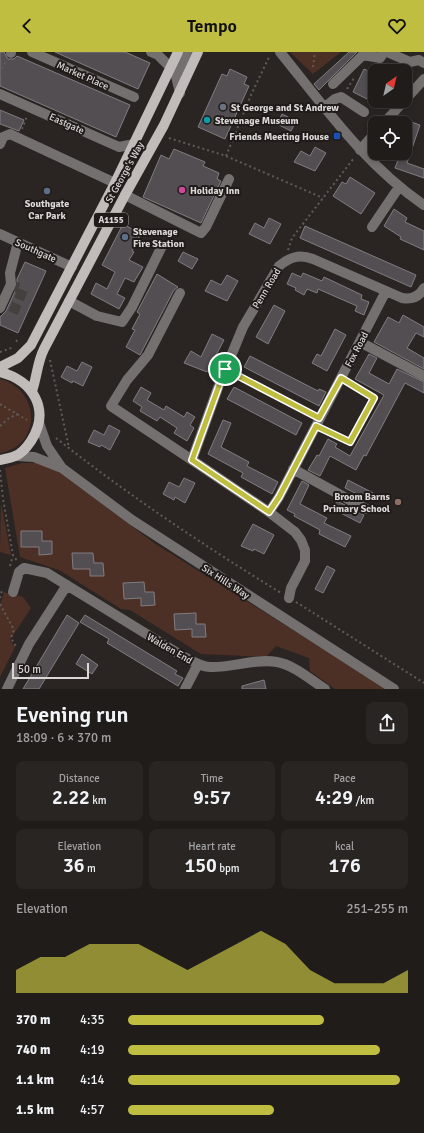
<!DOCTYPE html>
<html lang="en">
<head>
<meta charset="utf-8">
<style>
  body { margin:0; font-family:Signika,sans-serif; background:#282523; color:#f1f3f6; height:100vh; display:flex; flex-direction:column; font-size:15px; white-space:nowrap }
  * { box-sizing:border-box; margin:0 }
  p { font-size:13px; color:#a2a1a2 }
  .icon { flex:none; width:22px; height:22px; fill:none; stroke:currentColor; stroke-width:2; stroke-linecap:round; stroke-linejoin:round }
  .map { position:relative; height:637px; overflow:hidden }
  .side { display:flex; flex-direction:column; background:#201c1a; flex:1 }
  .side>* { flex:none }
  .needle { width:26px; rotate:34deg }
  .fabs { position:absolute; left:368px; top:12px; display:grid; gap:8px }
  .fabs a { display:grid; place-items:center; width:44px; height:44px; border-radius:8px; background:#201c1a; box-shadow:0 2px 6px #0003,0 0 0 1px #3d3a39; font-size:20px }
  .scale { position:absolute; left:12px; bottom:10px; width:77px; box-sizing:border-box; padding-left:4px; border:2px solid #dbd7d6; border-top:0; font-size:11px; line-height:14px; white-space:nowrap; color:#dbd7d6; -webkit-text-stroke:3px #201b19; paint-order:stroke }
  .pin { position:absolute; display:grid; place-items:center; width:34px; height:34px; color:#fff; margin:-17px; border:2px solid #fff; border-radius:50%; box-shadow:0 1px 4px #0007 }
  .round { display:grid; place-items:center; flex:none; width:42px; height:42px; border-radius:8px; background:#282523 }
  .overview { display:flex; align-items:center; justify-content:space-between; height:68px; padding:0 16px }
  h1 { font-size:22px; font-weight:600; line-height:30px }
  .stats { display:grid; grid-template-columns:repeat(3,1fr); gap:6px; height:68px; padding:4px 16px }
  .stats div { display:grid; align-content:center; border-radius:8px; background:#282523; text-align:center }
  .stats b { font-size:20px; font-weight:600 }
  .stats small { font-size:11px; font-weight:400 }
  .stats p { font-size:11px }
  .chart { height:112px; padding:8px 16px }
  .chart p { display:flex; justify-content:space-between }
  .chart svg { width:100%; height:72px; margin-top:4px; fill:#c0be41; opacity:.7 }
  ul { padding:0 16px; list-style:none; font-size:13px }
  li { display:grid; grid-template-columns:64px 48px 1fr; align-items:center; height:30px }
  li i { height:10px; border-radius:5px; background:#c0be41 }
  header { display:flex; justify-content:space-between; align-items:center; height:52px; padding:0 16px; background:#c0be41; color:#111; font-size:18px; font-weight:600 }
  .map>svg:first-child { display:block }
  .green { fill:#4c3026 }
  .building { fill:#524e52; stroke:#817c81 }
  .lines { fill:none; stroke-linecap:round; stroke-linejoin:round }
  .minor-tunnel { stroke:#45403e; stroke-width:10; stroke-dasharray:10 5; stroke-linecap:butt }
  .path { stroke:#605b59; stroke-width:2; stroke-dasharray:2 3; stroke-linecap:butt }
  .minor { stroke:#73706f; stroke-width:10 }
  .major { stroke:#c1bbb9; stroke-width:10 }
  .route-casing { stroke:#fff; stroke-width:8 }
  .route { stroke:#c0be41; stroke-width:5 }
  .worship-dot { fill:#6b7280; stroke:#201b19; stroke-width:1.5 }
  .culture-dot { fill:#0f9aa8; stroke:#201b19; stroke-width:1.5 }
  .transit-dot { fill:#1a4fb4; stroke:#201b19; stroke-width:1.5 }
  .hotel-dot { fill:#d1479c; stroke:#201b19; stroke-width:1.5 }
  .service-dot { fill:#5c6f8a; stroke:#201b19; stroke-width:1.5 }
  .education-dot { fill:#8d6e63; stroke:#201b19; stroke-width:1.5 }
  .labels { text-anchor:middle; stroke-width:4; stroke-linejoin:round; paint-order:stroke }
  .shield { fill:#201b19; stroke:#a39f9d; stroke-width:1 }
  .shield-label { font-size:9px; font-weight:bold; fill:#dbd7d6 }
  .street-label { font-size:10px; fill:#dbd7d6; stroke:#201b19 }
  .poi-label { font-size:10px; font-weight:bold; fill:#dbd7d6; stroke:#201b19; text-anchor:start }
</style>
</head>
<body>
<header><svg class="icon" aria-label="back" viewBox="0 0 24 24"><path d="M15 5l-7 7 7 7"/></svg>Tempo<svg class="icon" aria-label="heart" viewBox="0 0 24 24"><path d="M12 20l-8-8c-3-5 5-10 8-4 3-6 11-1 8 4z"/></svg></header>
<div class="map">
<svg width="424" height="637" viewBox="0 0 424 637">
  <rect width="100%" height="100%" fill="#2a2523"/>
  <path class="green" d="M290,0h51l-28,22z
    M0,327c41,11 42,67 0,74z
    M22,411h16l23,10 93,70 233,146h-52l-25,-18 -1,-13 -33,-12 -10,11 -65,-3 -71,-44 -9,-1 -62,-39 -39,-13 -15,-89z
    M1,451l10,52 -11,-3z
    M4,540l19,5 8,11 -21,32 5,7 -15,30v-72z"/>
  <path class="building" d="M0,0h4l4,7h6l3,-3 113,49 -14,32 -116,-51z
    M55,0h70l25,11 -12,26z
    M349,0h8l-38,38 -5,-6z
    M230,17l17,8 -3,7 5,2 -24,53 -27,-12 24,-53 5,2z
    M364,17l11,5v29l-22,-11z
    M0,58l24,10 -5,11 -19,-7z
    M282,62l14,7 -5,10 -14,-7z
    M408,69l12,4 -13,38 17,6v9l-29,-10 3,-8 -17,-6 24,-1v-23z
    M315,95l11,6 -11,18 -21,-9 7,-11 9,5z
    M174,97l31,13 -2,4 16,7 -2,6 4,2 -20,42 -58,-26 18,-42 8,4z
    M350,125l25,16 -14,21 -28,-18 9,-14 4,2z
    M394,157l13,9 -2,4 19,9v19l-24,-11 1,-2 -17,-11z
    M269,166l12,6 -11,20 -21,-10 6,-11 9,5z
    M123,172l18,10 -9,17 2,1 -5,8 14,7 -9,15 -9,-4 -8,16 8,4 -6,11 -28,-15 5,-11 11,6 8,-17 -13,-7z
    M305,174l111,49 -5,12 -111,-49z
    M183,200l15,7 -6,10 -14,-8z
    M25,210l21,9 -28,62 -18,-8v-8l6,-6 11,-24v-8z
    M292,221l9,4 2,-4 19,8 2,-4 38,18 -1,4 8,3 -5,13 -9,-4 2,-5 -39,-17 -1,4 -10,-4 -3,6 -9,-5 1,-2 -9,-4z
    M157,222l21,13 -4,3 -34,65 -14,-8 9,-17 -3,-1 8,-15 -3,-2z
    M227,223l11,6 -11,20 -22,-10 6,-11 10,5z
    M274,253l11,6 -17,33 -12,-7z
    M403,263l21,12v10l-8,-4 -9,15 17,10v11l-50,-27 14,-25 11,6z
    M335,277l11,6 -19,36 -15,-8 5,-9 4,2z
    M212,282l12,6 -17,32 -23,-9 7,-12 10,6z
    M369,302l8,4 -8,15 20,11 8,-15 27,13v11l-19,-10 -39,73 -2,-1 -8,15 -26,-14 -10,20 -12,-6 9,-15 2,1 9,-17 9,5 -2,3 15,9 34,-61 -29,-16z
    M250,304l68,35 1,-2 7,3 -7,14 -75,-39z
    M82,310l10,5 -9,19 -10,-5 -1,2 -11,-6 6,-11 10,5z
    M141,335l10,6 -4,7 17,10 2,-4 18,11 3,-5 8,5 -5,8 4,3 -7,13 -13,-8 3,-5 -17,-11 -3,4 -17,-10 2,-4 -9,-6z
    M234,335l68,36 -6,12 -69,-36z
    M223,368l8,3 -10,24 28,15 -2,4 31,16 -6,12 -31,-17 2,-4 -35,-19z
    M109,373l11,6 -10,19 -9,-5 -1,2 -12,-5 6,-12 10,5z
    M184,426l11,5 -10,20 -10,-6 -1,3 -11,-6 6,-12 10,5z
    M348,428l27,14 -4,7 -26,-13z
    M302,429l7,4 -9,19 27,14 -3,5 27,13 -6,11 -26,-13 1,-4 -26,-14 1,-2 -8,-4z
    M337,449l27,14 -4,8 -27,-14z
    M253,472l21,11 -10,19 -10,-5 -1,2 -12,-5z
    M21,479h21v10h10v13l-13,1v-8h-18z
    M72,501h21l1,10h9l1,13h-14v-7h-17z
    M327,514l8,4 -12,23 -8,-4z
    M144,530l1,10h9l1,13 -14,1v-8l-17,1 -1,-16z
    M196,561v11h9l1,13h-14v-8l-17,1 -1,-16z
    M67,563l12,8 -40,66h-16z
    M85,563l92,56 -2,3 8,4 -5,8 -71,-43 2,-4 -29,-17z
    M82,602l16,11 -6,9 -16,-10z
    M264,628l2,9h-24v-3z"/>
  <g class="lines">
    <path class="minor-tunnel" d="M13,261l10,-23 -9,-4"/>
    <path class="path" d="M313,15l2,-15
      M0,21l6,-12
      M347,37l7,-11
      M22,77l5,-13
      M169,86l57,18 97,42
      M226,104l25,-61 19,-40
      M288,198l4,-12 62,-80
      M16,288l3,4
      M0,300l14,-5
      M50,308l19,88
      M234,321l77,41
      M0,352l27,16
      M0,374l9,-8 9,-4
      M324,378l26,12 24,-44 -25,-15
      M56,386c72,57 147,107 225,155
      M0,418l3,29 10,56 5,7
      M10,514l3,-11
      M0,546l2,-8
      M296,550l128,81
      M0,552l14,26 -3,8 6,10"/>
    <path class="minor" d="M32,0l102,45
      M151,0l7,3 13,13
      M280,0c44,54 85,113 144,153
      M387,0l23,10 9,-2 5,3
      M11,1v-1
      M333,32l30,-29 17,3 4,-6
      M180,41l-4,-17 11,-24
      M0,42l119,53 15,-3
      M405,48l19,-21
      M325,55l10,-8 6,-2 23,15
      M384,71l20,-22
      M0,92l3,-7 7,-3 105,49
      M360,98l15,-17
      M125,143l76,38 5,-6 23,-48
      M372,175l27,-40
      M0,182l72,33
      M180,241l-32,62 -21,25 -16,26 81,54
      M69,249l28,15 25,6 10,-15 30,-61
      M0,256l11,-24 -1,-11 8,-31
      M360,290l64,34
      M39,371l8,23 15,22
      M16,404l18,1 28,11 70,52 262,169
      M293,417l73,40
      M269,460l10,-15 107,-206
      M13,540l6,-20 5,-4 23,5 137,84c8,4 17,10 26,10 22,1 45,-9 67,-5 17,3 34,18 48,27
      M289,546l2,-10 14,-27v-11l-4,-10 -6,-8 -26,-20 -77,-52 27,-75 24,-58 36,-61c11,-9 20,-12 34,-7l89,39c10,2 17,-1 22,-10
      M7,637l22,-45 38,-59
      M185,637l13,-25"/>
    <path class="major" d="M0,315l18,-9 13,-13 84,-162 63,-131
      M0,320c33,8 51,38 31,69 -4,6 -10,13 -16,15 -4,2 -10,3 -15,4
      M32,339c5,-14 5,-28 12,-42l81,-154 39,-70 34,-73"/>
  </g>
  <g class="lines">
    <g class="route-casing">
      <path id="route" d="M225,317l94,49 22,-40 33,20 -24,44 -34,-16 -37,71 -10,15 -77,-52z"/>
    </g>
    <use href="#route" class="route"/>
  </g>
  <circle class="worship-dot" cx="223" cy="55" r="4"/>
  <circle class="culture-dot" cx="207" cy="68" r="4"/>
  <rect class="transit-dot" x="333" y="80" width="8" height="8" rx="2"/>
  <circle class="hotel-dot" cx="182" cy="138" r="4"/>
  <g class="service-dot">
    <circle cx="47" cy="139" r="4"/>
    <circle cx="125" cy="185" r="4"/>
  </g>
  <circle class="education-dot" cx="398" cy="450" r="4"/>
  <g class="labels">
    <rect class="shield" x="94" y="161" width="34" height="14" rx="3"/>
    <g class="shield-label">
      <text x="111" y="171">A1155</text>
    </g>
    <g class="street-label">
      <text transform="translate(83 23) rotate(24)" y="4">Market Place</text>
      <text transform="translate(67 71) rotate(24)" y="4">Eastgate</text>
      <text transform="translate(124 120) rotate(-61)" y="4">St George's Way</text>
      <text transform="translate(36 198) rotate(24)" y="4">Southgate</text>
      <text transform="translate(266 236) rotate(-59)" y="4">Penn Road</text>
      <text transform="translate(356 297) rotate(-62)" y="4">Fox Road</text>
      <text transform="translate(226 529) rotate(33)" y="4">Six Hills Way</text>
      <text transform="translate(170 596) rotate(30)" y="4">Walden End</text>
    </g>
    <g class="poi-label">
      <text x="231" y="59">St George and St Andrew</text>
      <text x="215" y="72">Stevenage Museum</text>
      <text x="329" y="88" text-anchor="end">Friends Meeting House</text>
      <text x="190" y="142">Holiday Inn</text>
      <text x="47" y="155" text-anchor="middle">Southgate<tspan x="47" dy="12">Car Park</tspan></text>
      <text x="133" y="183">Stevenage<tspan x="133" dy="12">Fire Station</tspan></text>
      <text x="390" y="448" text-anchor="end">Broom Barns<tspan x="390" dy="12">Primary School</tspan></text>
    </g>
  </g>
</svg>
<div class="fabs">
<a><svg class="needle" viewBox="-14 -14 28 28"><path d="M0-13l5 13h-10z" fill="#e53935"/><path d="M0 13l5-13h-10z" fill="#a2a1a2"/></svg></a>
<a><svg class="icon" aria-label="locate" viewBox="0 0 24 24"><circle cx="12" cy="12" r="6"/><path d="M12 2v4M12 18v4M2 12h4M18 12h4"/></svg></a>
</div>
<div class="scale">50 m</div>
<div class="pin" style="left:225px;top:317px;background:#1e9e55"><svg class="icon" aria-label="arrive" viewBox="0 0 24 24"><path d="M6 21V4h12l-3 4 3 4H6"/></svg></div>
</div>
<section class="side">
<div class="overview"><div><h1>Evening run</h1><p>18:09 · 6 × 370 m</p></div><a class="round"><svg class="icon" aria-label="share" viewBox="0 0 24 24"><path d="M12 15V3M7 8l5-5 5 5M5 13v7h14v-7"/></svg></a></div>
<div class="stats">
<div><p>Distance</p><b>2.22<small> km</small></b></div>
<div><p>Time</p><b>9:57</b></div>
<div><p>Pace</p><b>4:29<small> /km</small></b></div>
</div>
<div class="stats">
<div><p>Elevation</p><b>36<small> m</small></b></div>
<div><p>Heart rate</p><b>150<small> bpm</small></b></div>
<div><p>kcal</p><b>176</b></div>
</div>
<div class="chart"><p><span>Elevation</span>251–255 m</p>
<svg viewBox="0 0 160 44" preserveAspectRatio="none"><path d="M0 44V30L10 22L20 22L30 14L40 14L50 14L60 22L70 30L80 22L90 14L100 6L110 14L120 30L130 38L140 38L150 38L160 30V44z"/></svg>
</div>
<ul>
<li><b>370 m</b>4:35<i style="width:70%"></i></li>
<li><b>740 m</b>4:19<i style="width:90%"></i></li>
<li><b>1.1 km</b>4:14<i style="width:97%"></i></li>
<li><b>1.5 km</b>4:57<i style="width:52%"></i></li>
</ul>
</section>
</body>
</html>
